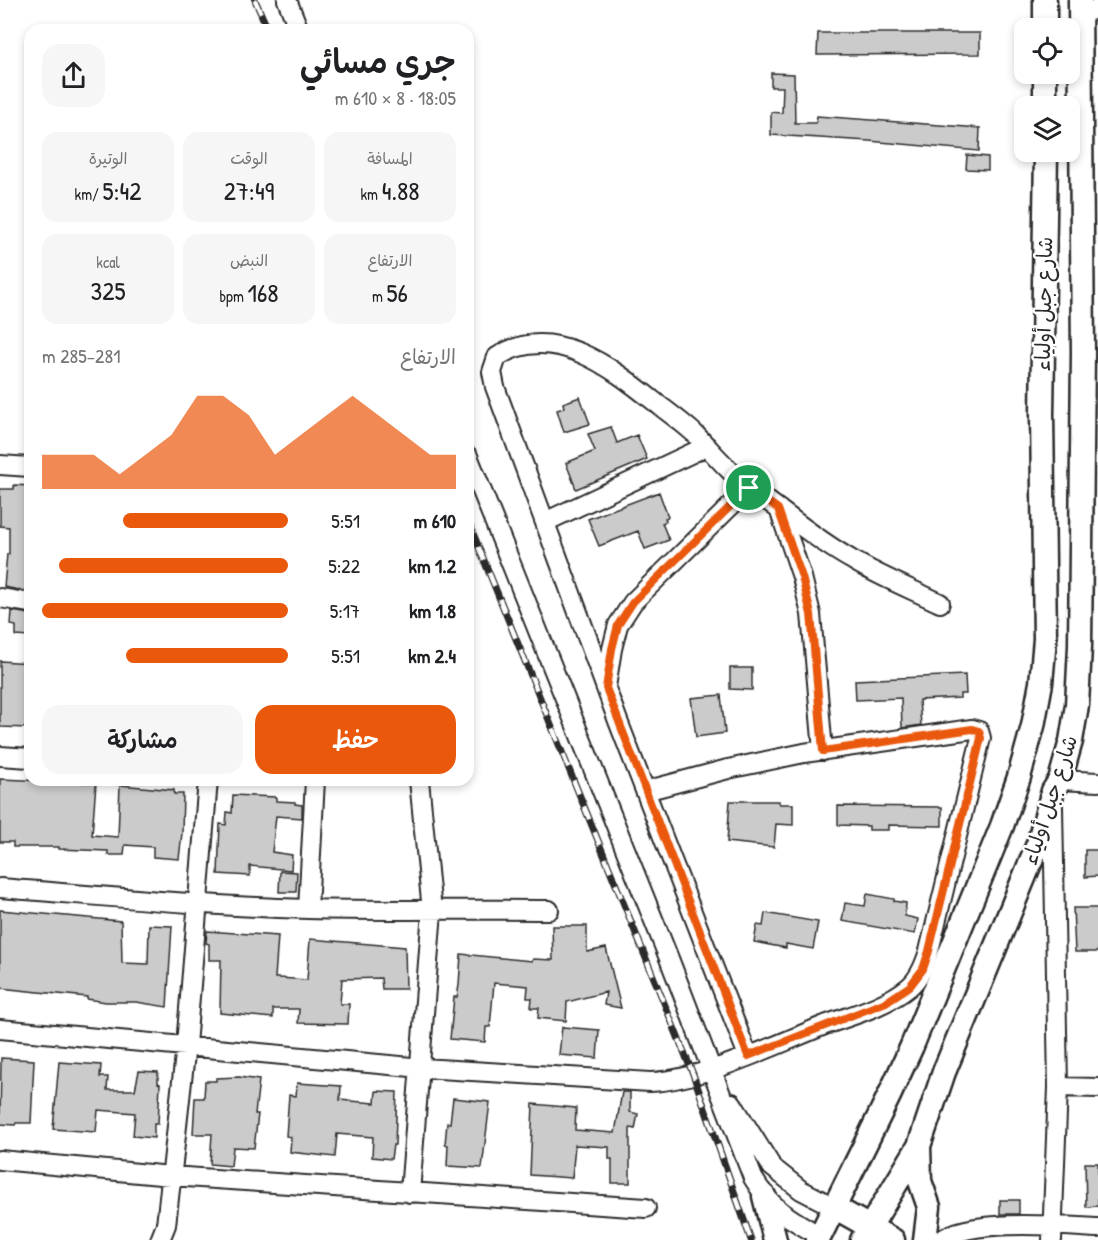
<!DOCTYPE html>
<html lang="ar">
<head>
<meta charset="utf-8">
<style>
  body { margin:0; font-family:"Patrick Hand","Playpen Sans Arabic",sans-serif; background:#f6f6f6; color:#202124; direction:rtl; height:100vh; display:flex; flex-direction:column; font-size:22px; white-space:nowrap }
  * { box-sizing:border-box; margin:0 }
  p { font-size:20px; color:#757577 }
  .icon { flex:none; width:33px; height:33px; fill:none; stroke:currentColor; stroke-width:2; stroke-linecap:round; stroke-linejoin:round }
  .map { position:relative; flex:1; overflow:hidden; direction:ltr }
  .drawer { position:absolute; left:24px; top:24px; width:450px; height:762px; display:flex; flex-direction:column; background:#fff; border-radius:18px; box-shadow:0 3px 9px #0003; direction:rtl }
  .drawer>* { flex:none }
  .fabs { position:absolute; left:1014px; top:18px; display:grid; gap:12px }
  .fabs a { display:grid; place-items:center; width:66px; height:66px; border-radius:12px; background:#fff; box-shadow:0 3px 9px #0003; font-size:30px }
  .pin { position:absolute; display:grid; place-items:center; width:51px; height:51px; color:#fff; margin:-26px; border:3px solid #fff; border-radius:50%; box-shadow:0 2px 6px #0007 }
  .round { display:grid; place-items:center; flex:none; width:63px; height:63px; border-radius:18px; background:#f6f6f6 }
  .summary { display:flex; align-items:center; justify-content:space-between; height:102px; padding:0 18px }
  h1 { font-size:33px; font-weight:600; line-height:45px }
  .stats { display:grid; grid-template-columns:repeat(3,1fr); gap:9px; height:102px; padding:6px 18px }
  .stats div { display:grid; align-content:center; border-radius:15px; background:#f6f6f6; text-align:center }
  .stats b { font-size:26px; font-weight:600 }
  .stats small { font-size:16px; font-weight:400 }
  .stats p { font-size:16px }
  .chart { height:168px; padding:12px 18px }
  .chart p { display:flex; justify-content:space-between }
  .chart svg { width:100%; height:108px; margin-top:6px; fill:#ea580c; opacity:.7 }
  .action { display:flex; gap:12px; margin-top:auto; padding:12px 18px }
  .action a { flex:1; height:69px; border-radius:18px; background:#ea580c; color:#fff; font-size:24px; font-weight:600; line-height:69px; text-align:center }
  .action a+a { background:#f6f6f6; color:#202124 }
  ul { padding:0 18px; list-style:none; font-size:20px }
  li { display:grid; grid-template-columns:96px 72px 1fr; align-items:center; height:45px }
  li i { height:15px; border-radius:8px; background:#ea580c }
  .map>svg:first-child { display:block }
  .building { fill:#cbcbcb; stroke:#2b2b2b; stroke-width:1.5 }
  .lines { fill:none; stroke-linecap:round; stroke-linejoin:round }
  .minor-casing { stroke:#2b2b2b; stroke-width:22 }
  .major-casing { stroke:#2b2b2b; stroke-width:27 }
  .minor { stroke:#fff; stroke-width:18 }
  .major { stroke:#fff; stroke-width:22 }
  .rail-casing { stroke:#2b2b2b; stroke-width:7 }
  .rail { stroke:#fff; stroke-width:4.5; stroke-dasharray:14; stroke-linecap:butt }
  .route-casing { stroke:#fff; stroke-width:12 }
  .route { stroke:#ea580c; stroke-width:8 }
  .labels { text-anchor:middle; stroke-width:5; stroke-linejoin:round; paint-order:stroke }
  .street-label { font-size:21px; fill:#2b2b2b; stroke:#fff }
</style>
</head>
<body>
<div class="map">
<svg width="1098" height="1240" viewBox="0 0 1098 1240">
  <rect width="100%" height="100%" fill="#fff"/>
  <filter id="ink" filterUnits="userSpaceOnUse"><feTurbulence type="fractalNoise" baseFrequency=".0167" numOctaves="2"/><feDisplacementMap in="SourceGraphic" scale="12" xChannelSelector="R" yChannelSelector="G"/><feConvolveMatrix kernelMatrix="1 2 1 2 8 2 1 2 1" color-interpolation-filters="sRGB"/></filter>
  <g filter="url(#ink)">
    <path class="building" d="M818,33h162v21l-163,1z
      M771,73l23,1 1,49h21l1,-7 163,12 -1,23 -110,-10 -98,-6v-23l11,1 1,-26h-12z
      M967,155l21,2v13l-22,-1z
      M580,397l10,27 -26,8 -7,-22 7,-2 -1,-5z
      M611,427l6,16 20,-8 10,24 -71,30 -10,-26 29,-12 -7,-17z
      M14,485l16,1v106l-26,-5 3,-33h2v-27l-9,-1v-37h14z
      M659,492l9,25 -3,1 1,3 -4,2 7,17 -24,9 -7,-18 -39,15 -11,-27z
      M12,611l18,3v23l-14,-1v-10l-5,-1z
      M0,661l30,2v65l-30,-1z
      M730,668h22v22l-22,-1z
      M965,675l1,19h-6v4l-41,2 2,25 -19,3 -1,-30 -45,2 -1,-20z
      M721,695l4,38 -29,4 -5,-39z
      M0,779l96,4 -4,52 26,2 2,-52 54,5v4h9l-1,39 -3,26 -26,-2v-10l-28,-2 -1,10h-16v-4l-49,-2v-2h-46v-5h-13z
      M233,795l43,2v4l19,1v2l7,1v13l-26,-2 -4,36 20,3 -1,15 -41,-4v10l-32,-2 2,-50 6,1 1,-13 5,1z
      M730,801h49v3h14v21l-17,-1 -2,23 -47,-5z
      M838,806l104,1v19l-54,-1v5h-19v-4l-31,-1z
      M1085,850h13v26l-13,1z
      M280,871l17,1 -1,20h-17z
      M867,894l27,5v2l12,2 -1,13 13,3 -3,15 -73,-13 3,-18 20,3z
      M1073,908h25v44h-23z
      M0,910l121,11 1,42 26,1 1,-39 23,1 -5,81 -31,-5h-30l-19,-3v-2l-87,-9z
      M765,913l53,9 -5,27 -27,-5v4l-32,-6 3,-17 6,1z
      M552,926h35v26l19,-4 15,60 -17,-3 2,-13 -39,10 -1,19 -28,-3 1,-10h-8l1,-10h-5l1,-12 -34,-3 -4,44h-4l-1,15 -35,-3 4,-42h3l2,-12 2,-31 71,7 1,-2 20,1z
      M207,931l71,5 -3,42h4l28,2 3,-41 95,8 1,42h-24l-1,-11 -39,1 -2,25h9l-1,20 -50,-1 1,-14h-26v9l-53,-5 1,-53h-12v-16l-3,-1z
      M562,1027l37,3 -2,28 -38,-3z
      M1,1058l33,2 -3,63h-15l-1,2 -15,-1z
      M59,1062l42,3 -1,12h8l-1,13h28l4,-19 19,1v11l2,1 -2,40h-4v14l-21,-2 2,-23 -37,-3 -2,22 -43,-3z
      M239,1077l20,3 -4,34h3l-4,34 -21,-1 -2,19 -21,-2 2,-30h-19l2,-36h9l1,-17h11v-3z
      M297,1083l44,3 -1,14 10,1 25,2 1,-12 21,1 -2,53h-2l-2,14 -19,-2 1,-20 -36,-3 -2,23 -45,-5 1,-15 -5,-1 3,-41 7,1z
      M622,1092h8v20l8,2 -3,15 -5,-1v55h-18v-24h-3v-12l-34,-2 -3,33 -42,-3 3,-71 43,4 -1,22 40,3z
      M453,1098l37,4 -8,66 -35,-2 1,-21 -3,-1 2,-21h3z
      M1085,1163h13v43l-12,1z
      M1000,1200h19v14h-19z"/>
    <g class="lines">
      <g class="minor-casing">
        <path id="minor" d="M287,0l12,30
          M1080,13l18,-4
          M468,456l202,505 83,217c19,32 36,40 67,58
          M0,465l30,2
          M779,509l23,68 9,37 12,137
          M545,522l162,-76
          M0,598l30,5
          M606,687l6,-38 6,-24 15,-23 116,-114
          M0,756l30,2
          M1060,780l38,2
          M0,888c103,8 205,18 308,21 81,2 161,0 241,1
          M308,909l7,-129
          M0,1029l422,39 228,14c53,-2 125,-37 175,-57 28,-10 61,-19 84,-38 11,-9 16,-23 20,-36l52,-213 -2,-7 -7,-2 -168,24 -76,16 -83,22
          M748,1056l-130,-335 -123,-334 -3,-15 5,-15c55,-36 114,10 158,45 13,10 27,20 39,31 19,19 37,42 59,57 33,24 65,51 101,71 27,16 57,28 86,42
          M1058,1087l40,1
          M732,1103l40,64 29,23 33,17
          M0,1160l171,16 475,32
          M410,1193l22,-282 -13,-131
          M160,1240l6,-15 20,-180 22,-265
          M942,1240c25,-22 121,-14 156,-12
          M1052,1240l6,-153 -5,-280"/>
      </g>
      <g class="major-casing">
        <path id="major" d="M1045,0v28
          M1045,74v32
          M919,1146l1,35 9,26 -4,33
          M764,1196l11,44
          M834,1207l59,33
          M818,1240l71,-144 23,-50 90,-220 17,-49 14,-51 8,-43 4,-44 -3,-224 4,-263
          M862,1240l57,-94 25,-74 94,-228 15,-53 7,-11 11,-39 6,-36 3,-59 3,-293 -3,-353"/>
      </g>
      <use href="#minor" class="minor"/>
      <use href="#major" class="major"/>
      <g class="rail-casing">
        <path id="rail" d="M255,0l13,30
          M468,521l225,553 58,166"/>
      </g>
      <use href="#rail" class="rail"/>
    </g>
  </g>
  <g class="lines" filter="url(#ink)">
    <g class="route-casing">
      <path id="route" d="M749,488l29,21 24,68 9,37 12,137 149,-22 7,2 2,7 -52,213 -6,18 -13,17 -24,16 -138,54 -142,-368 6,-39 6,-24 15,-23z"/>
    </g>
    <use href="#route" class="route"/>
  </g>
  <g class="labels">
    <g class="street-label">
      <text transform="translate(1044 304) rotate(-89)" y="7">شارع جبل أولياء</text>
      <text transform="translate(1050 800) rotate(-72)" y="7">شارع جبل أولياء</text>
    </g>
  </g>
</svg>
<div class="fabs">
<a><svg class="icon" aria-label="locate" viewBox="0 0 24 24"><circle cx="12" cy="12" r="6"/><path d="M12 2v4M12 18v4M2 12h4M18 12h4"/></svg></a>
<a><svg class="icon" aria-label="layers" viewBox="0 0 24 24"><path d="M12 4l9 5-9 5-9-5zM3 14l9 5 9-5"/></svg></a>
</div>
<div class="pin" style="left:749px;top:488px;background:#1e9e55"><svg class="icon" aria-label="arrive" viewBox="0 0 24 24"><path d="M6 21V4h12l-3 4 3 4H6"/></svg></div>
<section class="drawer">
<div class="summary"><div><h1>جري مسائي</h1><p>18:05 · 8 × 610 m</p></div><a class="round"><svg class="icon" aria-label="share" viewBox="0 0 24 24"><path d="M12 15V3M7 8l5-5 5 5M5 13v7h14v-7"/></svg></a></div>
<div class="stats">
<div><p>المسافة</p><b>4.88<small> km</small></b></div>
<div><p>الوقت</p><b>27:49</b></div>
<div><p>الوتيرة</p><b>5:42<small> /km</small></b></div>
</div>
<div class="stats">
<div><p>الارتفاع</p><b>56<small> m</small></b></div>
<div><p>النبض</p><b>168<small> bpm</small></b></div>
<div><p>kcal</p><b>325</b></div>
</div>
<div class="chart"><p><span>الارتفاع</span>281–285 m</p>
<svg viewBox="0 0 160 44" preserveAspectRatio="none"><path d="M0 44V30L10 30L20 30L30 38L40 30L50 22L60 6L70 6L80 14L90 30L100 22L110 14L120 6L130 14L140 22L150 30L160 30V44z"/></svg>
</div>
<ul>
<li><b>610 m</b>5:51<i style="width:67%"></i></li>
<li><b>1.2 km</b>5:22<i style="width:93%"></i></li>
<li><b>1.8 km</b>5:17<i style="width:100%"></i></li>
<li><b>2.4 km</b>5:51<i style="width:66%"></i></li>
</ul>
<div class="action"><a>حفظ</a><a>مشاركة</a></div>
</section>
</div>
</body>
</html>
